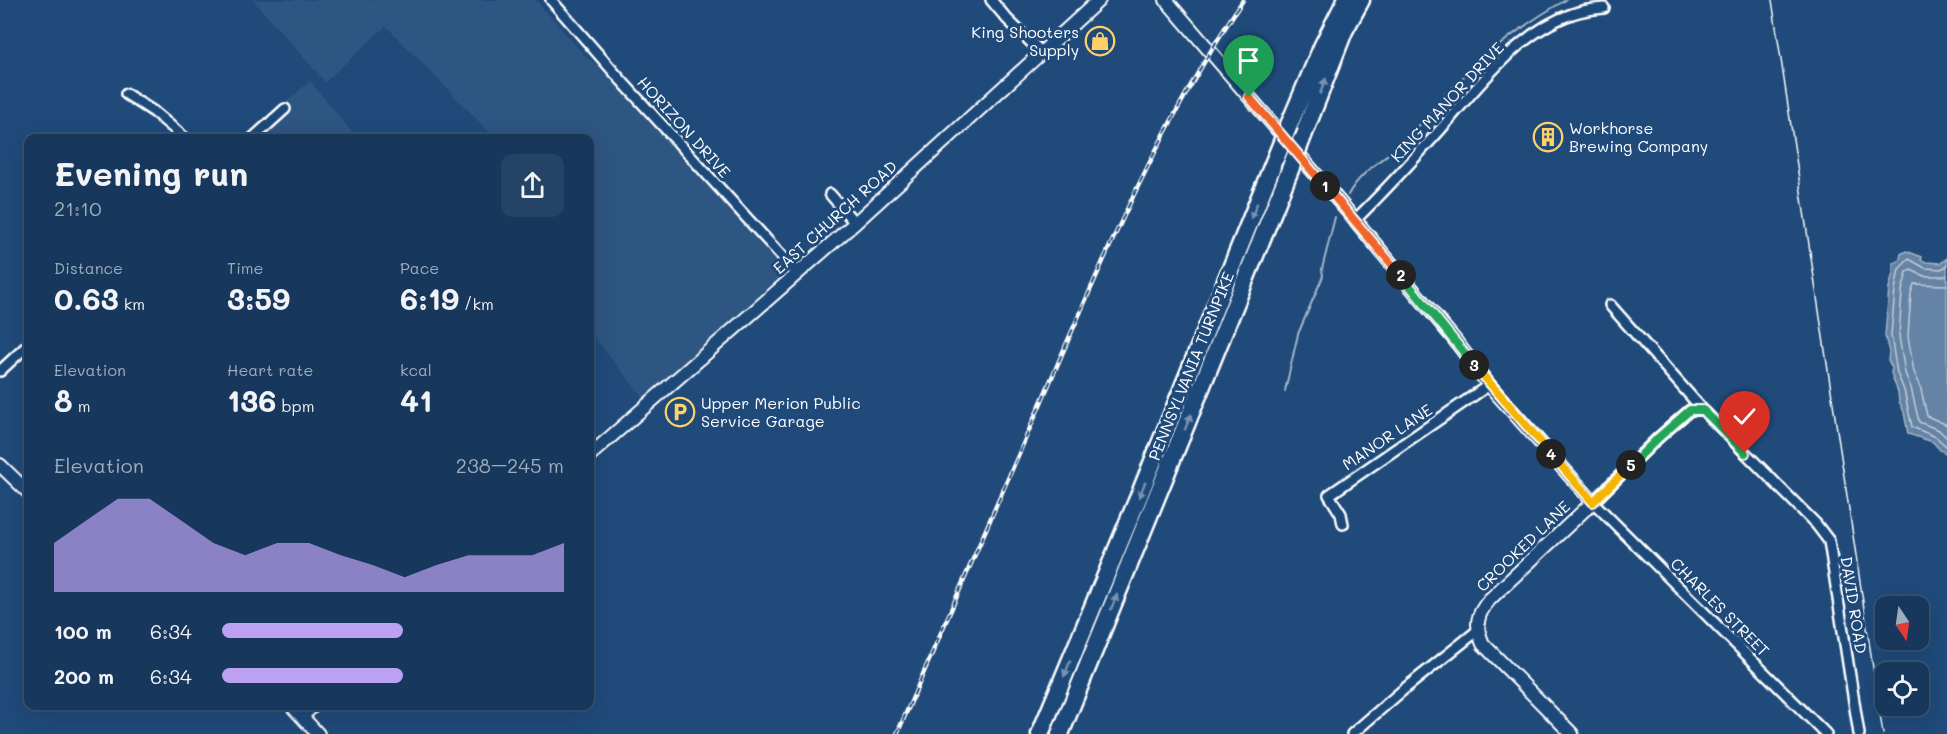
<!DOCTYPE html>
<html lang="en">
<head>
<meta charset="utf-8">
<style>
  body { margin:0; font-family:Mali,sans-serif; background:#244365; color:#f1f3f6; height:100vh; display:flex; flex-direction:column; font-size:22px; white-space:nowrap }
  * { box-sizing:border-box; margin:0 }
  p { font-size:20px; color:#9eacbb }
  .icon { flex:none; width:33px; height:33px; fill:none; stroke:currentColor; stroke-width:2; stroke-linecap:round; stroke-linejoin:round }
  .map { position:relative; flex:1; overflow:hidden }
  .drawer { position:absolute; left:24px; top:134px; width:570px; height:576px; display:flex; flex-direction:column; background:#17385c; border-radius:12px; box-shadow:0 6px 24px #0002,0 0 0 2px #365272 }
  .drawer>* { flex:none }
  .needle { width:39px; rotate:167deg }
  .tools { position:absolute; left:1875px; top:596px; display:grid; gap:12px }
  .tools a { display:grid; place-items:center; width:54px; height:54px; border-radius:12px; background:#17385c; box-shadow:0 6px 24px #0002,0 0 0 2px #365272; font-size:30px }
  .pin { position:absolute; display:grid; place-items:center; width:51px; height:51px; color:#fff; margin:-62px -26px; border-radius:50% 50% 50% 0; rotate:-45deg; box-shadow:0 0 6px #0007 }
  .pin .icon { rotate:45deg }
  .km { position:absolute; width:30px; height:30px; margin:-15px; border-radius:50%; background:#222; color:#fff; font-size:16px; line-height:30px; text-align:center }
  .round { display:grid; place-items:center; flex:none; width:63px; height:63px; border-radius:12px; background:#244365 }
  .summary { display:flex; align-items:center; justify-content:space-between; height:102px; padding:0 30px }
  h1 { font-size:33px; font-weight:700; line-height:45px }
  .metrics { display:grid; grid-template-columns:repeat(3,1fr); gap:9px; height:102px; padding:6px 30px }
  .metrics div { display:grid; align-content:center }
  .metrics b { font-size:30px; font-weight:700 }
  .metrics small { font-size:16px; font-weight:400 }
  .metrics p { font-size:16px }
  .chart { height:168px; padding:12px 30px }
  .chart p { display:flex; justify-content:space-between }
  .chart svg { width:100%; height:108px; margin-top:6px; fill:#bca0f2; opacity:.7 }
  ul { padding:0 30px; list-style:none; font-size:20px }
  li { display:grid; grid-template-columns:96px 72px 1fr; align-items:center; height:45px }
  li i { height:15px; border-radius:8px; background:#bca0f2 }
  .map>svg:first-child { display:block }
  .built { fill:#2e5683 }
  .water { fill:#6583a4; stroke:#a3b5c8; stroke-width:1.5 }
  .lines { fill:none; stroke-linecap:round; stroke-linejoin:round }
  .shore { stroke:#c1cddb; stroke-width:1.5 }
  .stream { stroke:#a3b5c8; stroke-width:2 }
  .street-casing { stroke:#fff; stroke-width:14 }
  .secondary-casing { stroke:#fff; stroke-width:16 }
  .highway-casing { stroke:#fff; stroke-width:21 }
  .street { stroke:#1f4a7a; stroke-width:9 }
  .secondary { stroke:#1f4a7a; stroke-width:12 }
  .highway { stroke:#1f4a7a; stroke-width:16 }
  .tram { stroke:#fff; stroke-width:1.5 }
  .rail-casing { stroke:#fff; stroke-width:4.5 }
  .rail { stroke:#1f4a7a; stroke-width:2; stroke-dasharray:7; stroke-linecap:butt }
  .highway-bridge-casing { stroke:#fff; stroke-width:21; stroke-linecap:butt }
  .highway-bridge { stroke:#1f4a7a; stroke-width:16 }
  .oneway { fill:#7992af }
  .split-1-casing { stroke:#fff; stroke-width:12 }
  .split-2-casing { stroke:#fff; stroke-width:12 }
  .split-3-casing { stroke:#fff; stroke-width:12 }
  .split-4-casing { stroke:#fff; stroke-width:12 }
  .split-5-casing { stroke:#fff; stroke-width:12 }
  .split-6-casing { stroke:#fff; stroke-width:12 }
  .split-7-casing { stroke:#fff; stroke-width:12 }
  .split-1 { stroke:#f0652b; stroke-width:8 }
  .split-2 { stroke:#f0652b; stroke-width:8 }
  .split-3 { stroke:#22a559; stroke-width:8 }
  .split-4 { stroke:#f5b400; stroke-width:8 }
  .split-5 { stroke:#f5b400; stroke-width:8 }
  .split-6 { stroke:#22a559; stroke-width:8 }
  .split-7 { stroke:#22a559; stroke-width:8 }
  .labels { text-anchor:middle; stroke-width:6; stroke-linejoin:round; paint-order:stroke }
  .poi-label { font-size:16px; fill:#fff; stroke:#1f4a7a; text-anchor:start }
  .street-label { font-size:16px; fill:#fff; stroke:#1f4a7a }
</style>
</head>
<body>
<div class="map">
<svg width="1947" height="734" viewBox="0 0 1947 734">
  <rect width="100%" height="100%" fill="#1f4a7a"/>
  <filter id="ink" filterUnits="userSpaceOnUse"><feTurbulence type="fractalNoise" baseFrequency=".0167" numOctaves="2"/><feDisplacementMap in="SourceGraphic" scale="12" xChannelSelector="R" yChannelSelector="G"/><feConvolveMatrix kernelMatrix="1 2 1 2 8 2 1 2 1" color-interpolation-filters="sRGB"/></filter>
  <g filter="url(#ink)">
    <path class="built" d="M253,0h283l48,55 12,9 185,202 2,7 -1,6 -137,120 -55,-66v-195h-107l6,-6 -103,-106 -61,56z
      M310,81l47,57h-112z"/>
    <path class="water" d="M1906,251l16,6 -1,3 5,2 15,1 6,-5v196l-7,-4 -7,-8 -25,-8 -4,-22 -5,-11 -1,-9 -7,-19 1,-5 -4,-8 1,-8 -4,-16 4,-48 4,-15v-10c6,-1 7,-3 8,-9z"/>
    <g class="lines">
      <path class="shore" d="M1947,266l-6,3 -16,-1 -16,-9 -10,10 -4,21 -4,46 6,37 7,17 8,37 24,10 11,10
        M1947,276h-23l-13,-6 -4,2 -5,19 -3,45 6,37 6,15 8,34 20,8 8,8
        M1947,285l-33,-1 -3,9 -3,43 6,36 6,13 7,31 20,9"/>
      <path class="stream" d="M1348,195c12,-23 37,-37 56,-54 17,-15 30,-35 46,-51 34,-35 73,-66 116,-90
        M1285,391l13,-57 25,-58 -1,-7 13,-52"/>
      <g class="street-casing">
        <path id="street" d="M551,0l69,79 177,194
          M991,0l16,19 34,33
          M126,94l28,18 31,26
          M253,138l32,-29
          M830,194l25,29
          M1355,220c30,-29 57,-59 85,-90 36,-41 78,-98 132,-116 11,-4 21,-5 32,-6
          M1610,305l93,105 113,114 13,17 30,193
          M0,371l28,-26
          M1703,410h-13l-32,28 -65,64 233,232
          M1343,524l-2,-10 -12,-19 160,-110
          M1352,734l51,-44 74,-59"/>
      </g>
      <g class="secondary-casing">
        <path id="secondary" d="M1166,0l189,220 99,119 35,46 104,117 -103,97c-14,16 -15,26 -7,45l89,90
          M590,455l265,-232 244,-223
          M0,465l28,27
          M291,705l27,29
          M302,716l12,-11"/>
      </g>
      <g class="highway-casing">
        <path id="highway" d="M1289,125l34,-80 23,-45
          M1301,141l43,-110 17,-31
          M1040,734l99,-238 137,-339
          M1060,734l229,-562"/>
      </g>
      <use href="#street" class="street"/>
      <use href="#secondary" class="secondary"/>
      <use href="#highway" class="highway"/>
      <path class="tram" d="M1772,0l111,734"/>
      <g class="rail-casing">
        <path id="rail" d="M897,734c47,-110 96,-219 143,-329 60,-139 119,-279 203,-405"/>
      </g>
      <use href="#rail" class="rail"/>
      <g class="highway-bridge-casing">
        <path id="highway-bridge" d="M1276,157l13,-32
          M1289,172l12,-31"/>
      </g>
      <use href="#highway-bridge" class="highway-bridge"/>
    </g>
    <defs><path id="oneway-solid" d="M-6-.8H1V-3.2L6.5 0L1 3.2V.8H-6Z" transform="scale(1.5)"/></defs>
    <g class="oneway">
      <use href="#oneway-solid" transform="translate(1323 86) rotate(-69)"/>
      <use href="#oneway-solid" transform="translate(1254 211) rotate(112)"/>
      <use href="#oneway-solid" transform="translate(1188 422) rotate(-68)"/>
      <use href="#oneway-solid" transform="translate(1142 490) rotate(112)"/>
      <use href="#oneway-solid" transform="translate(1114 602) rotate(-68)"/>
      <use href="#oneway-solid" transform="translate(1067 669) rotate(112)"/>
    </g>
  </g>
  <g class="lines" filter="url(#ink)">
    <g class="split-1-casing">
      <path id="split-1" d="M1249,97l76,89"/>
    </g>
    <g class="split-2-casing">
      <path id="split-2" d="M1325,186l76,89"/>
    </g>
    <g class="split-3-casing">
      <path id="split-3" d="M1401,275l73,90"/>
    </g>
    <g class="split-4-casing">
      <path id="split-4" d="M1474,365l77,89"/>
    </g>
    <g class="split-5-casing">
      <path id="split-5" d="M1551,454l42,48 38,-37"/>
    </g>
    <g class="split-6-casing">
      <path id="split-6" d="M1631,465l27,-27 32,-28h13l16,16"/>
    </g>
    <g class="split-7-casing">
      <path id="split-7" d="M1719,426l26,27"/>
    </g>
    <use href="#split-1" class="split-1"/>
    <use href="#split-2" class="split-2"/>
    <use href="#split-3" class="split-3"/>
    <use href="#split-4" class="split-4"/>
    <use href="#split-5" class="split-5"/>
    <use href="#split-6" class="split-6"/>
    <use href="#split-7" class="split-7"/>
  </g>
  <defs>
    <g id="shop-ring" transform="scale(1.5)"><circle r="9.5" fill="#1f4a7a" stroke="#ffd166" stroke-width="1.5"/><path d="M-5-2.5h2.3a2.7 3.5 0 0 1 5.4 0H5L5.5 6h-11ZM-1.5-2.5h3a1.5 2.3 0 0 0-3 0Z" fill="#ffd166"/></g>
    <g id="building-ring" transform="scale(1.5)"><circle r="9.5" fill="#1f4a7a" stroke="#ffd166" stroke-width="1.5"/><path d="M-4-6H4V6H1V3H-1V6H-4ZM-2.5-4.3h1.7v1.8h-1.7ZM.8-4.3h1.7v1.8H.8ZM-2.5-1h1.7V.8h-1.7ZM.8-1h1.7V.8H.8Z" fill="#ffd166"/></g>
    <g id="parking-ring" transform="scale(1.5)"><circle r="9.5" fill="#1f4a7a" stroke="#ffd166" stroke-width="1.5"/><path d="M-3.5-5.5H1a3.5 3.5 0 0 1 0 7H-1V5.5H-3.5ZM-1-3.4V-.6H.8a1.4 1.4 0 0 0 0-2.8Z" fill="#ffd166"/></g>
  </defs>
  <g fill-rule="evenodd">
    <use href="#shop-ring" x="1100" y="41"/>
    <use href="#building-ring" x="1548" y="137"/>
    <use href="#parking-ring" x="680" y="412"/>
  </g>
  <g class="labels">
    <g class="poi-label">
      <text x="1079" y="38" text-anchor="end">King Shooters<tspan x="1079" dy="18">Supply</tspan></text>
      <text x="1569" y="134">Workhorse<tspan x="1569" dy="18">Brewing Company</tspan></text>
      <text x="701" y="409">Upper Merion Public<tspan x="701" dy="18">Service Garage</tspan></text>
    </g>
    <g class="street-label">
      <text transform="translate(1447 102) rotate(-47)" y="6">KING MANOR DRIVE</text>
      <text transform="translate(684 127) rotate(48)" y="6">HORIZON DRIVE</text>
      <text transform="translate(835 217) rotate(-42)" y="6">EAST CHURCH ROAD</text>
      <text transform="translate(1191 366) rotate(-68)" y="6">PENNSYLVANIA TURNPIKE</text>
      <text transform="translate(1387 437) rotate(-34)" y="6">MANOR LANE</text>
      <text transform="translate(1523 546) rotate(-44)" y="6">CROOKED LANE</text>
      <text transform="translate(1854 605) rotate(81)" y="6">DAVID ROAD</text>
      <text transform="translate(1720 607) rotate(45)" y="6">CHARLES STREET</text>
    </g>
  </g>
</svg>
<div class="tools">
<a><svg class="needle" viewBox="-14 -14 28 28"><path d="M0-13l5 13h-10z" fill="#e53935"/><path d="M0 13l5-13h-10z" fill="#9eacbb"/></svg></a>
<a><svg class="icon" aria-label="locate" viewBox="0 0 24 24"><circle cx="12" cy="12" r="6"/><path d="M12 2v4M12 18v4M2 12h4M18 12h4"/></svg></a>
</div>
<div class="pin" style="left:1249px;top:97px;background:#1e9e55"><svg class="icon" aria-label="arrive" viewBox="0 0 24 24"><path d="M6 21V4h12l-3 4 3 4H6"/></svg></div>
<div class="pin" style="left:1745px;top:453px;background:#d93025"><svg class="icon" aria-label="check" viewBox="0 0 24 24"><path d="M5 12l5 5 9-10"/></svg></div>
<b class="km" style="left:1325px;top:186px">1</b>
<b class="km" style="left:1401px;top:275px">2</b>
<b class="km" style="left:1474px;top:365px">3</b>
<b class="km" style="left:1551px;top:454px">4</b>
<b class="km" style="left:1631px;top:465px">5</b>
<section class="drawer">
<div class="summary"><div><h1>Evening run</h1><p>21:10</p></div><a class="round"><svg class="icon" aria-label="share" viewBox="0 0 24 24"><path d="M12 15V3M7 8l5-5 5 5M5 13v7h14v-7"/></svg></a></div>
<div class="metrics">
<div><p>Distance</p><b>0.63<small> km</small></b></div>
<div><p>Time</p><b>3:59</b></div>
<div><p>Pace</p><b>6:19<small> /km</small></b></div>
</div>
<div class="metrics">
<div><p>Elevation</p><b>8<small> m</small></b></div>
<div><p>Heart rate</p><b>136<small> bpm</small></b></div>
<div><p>kcal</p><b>41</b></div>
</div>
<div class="chart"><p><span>Elevation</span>238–245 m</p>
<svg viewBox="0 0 160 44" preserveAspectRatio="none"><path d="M0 44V24L10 15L20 6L30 6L40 15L50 24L60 29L70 24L80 24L90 29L100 33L110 38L120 33L130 29L140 29L150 29L160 24V44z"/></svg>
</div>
<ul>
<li><b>100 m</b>6:34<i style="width:53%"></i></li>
<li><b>200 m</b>6:34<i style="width:53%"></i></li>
</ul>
</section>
</div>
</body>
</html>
